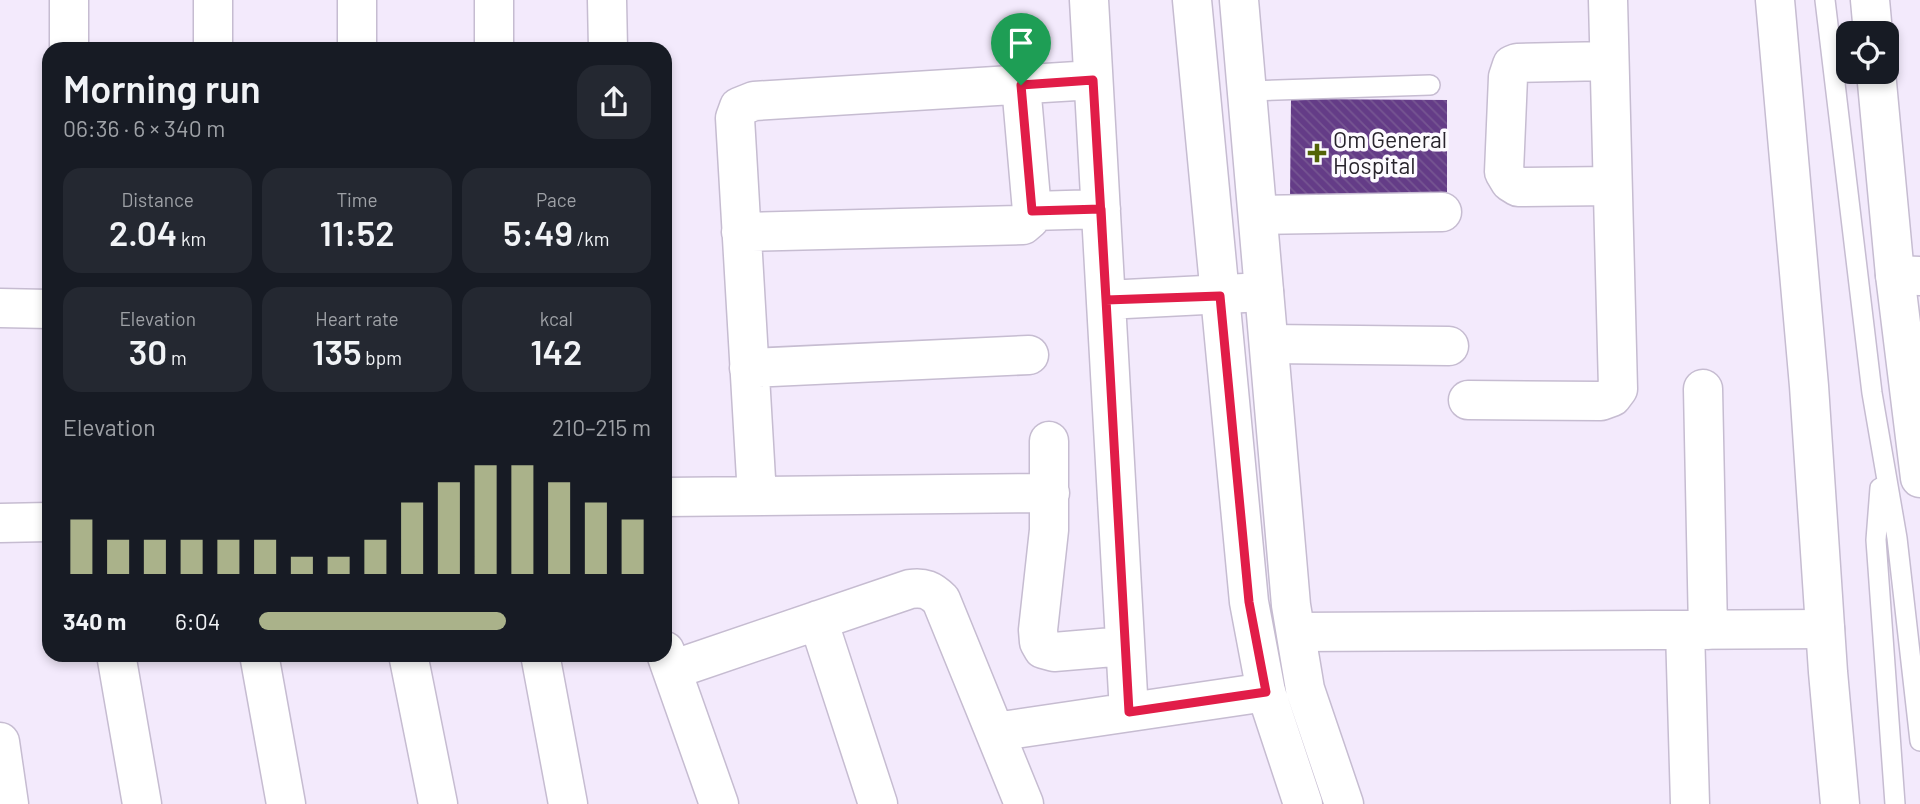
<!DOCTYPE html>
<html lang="en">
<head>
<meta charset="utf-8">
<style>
  body { margin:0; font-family:Barlow,sans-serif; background:#242831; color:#f1f3f6; height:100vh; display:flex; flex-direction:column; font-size:26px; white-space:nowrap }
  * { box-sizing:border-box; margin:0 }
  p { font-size:23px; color:#9ea1a6 }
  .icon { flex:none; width:38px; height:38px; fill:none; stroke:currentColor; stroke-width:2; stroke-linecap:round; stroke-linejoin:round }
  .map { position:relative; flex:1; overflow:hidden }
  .panel { position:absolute; left:42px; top:42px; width:630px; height:620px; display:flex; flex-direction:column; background:#171b24; border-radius:21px; box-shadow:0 4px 10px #0003 }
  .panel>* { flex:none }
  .buttons { position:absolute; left:1836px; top:21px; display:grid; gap:14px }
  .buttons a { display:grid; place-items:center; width:63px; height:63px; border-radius:14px; background:#171b24; box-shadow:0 4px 10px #0003; font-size:35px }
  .pin { position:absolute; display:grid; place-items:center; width:60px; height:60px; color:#fff; margin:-72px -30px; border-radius:50% 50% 50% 0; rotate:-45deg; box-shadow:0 0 7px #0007 }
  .pin .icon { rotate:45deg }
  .round { display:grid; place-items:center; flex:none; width:74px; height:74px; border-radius:21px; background:#242831 }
  .headline { display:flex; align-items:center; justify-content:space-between; height:119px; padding:0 21px }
  h1 { font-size:38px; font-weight:600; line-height:52px }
  .metrics { display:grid; grid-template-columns:repeat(3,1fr); gap:10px; height:119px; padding:7px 21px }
  .metrics div { display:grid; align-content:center; border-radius:18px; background:#242831; text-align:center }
  .metrics b { font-size:35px; font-weight:600 }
  .metrics small { font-size:19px; font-weight:400 }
  .metrics p { font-size:19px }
  .chart { height:196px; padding:14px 21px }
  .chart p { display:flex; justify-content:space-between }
  .chart svg { width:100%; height:126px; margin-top:7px; stroke:#aab28a; stroke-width:6 }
  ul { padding:0 21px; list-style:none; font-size:23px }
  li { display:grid; grid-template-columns:112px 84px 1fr; align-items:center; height:52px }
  li i { height:18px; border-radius:9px; background:#aab28a }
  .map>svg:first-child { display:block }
  .building { fill:url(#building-back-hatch) }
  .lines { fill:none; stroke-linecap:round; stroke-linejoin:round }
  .service-casing { stroke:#c6bcd1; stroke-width:22 }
  .minor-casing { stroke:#c6bcd1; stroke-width:41 }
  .tertiary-casing { stroke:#c6bcd1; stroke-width:41 }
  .secondary-casing { stroke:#c6bcd1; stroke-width:41 }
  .service { stroke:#fff; stroke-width:19 }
  .minor { stroke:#fff; stroke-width:38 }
  .tertiary { stroke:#fff; stroke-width:38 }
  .secondary { stroke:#fff; stroke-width:38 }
  .route-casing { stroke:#fff; stroke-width:14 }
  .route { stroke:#e11d48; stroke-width:9 }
  .poi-dot { fill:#536307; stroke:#fdfbff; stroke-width:2.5 }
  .labels { text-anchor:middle; stroke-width:7; stroke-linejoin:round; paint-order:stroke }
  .poi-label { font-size:23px; fill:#28242c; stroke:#fdfbff; text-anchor:start }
</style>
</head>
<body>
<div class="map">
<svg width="1920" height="804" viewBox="0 0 1920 804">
  <defs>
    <pattern id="building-back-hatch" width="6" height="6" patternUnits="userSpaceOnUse" patternTransform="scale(1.75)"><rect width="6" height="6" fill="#643c87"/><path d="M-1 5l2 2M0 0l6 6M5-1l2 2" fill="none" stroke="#765692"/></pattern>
  </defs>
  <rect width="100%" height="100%" fill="#f3eafc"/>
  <path class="building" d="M1291,99l156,1v99l-157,-1z"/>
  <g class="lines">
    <g class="service-casing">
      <path id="service" d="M1825,0l47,393 25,145 23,203
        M1247,91l183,-6
        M1880,488l-4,52 19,264"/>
    </g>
    <g class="minor-casing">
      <path id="minor" d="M213,0v49
        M494,0v49
        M607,0l1,49
        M1089,0l40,712
        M69,49v-49
        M357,49v-49
        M1609,61l-92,2 -5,2 -4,12 -4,95 6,10 8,5 94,-1
        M1032,211l69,-2
        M1258,215l184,-3
        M741,232l282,-7 7,-6 2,-8 -11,-126
        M1895,275l25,1
        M1106,300l158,-8
        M0,308l49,1
        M1269,344l180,2
        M749,368l280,-13
        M1703,389l5,241
        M1468,400l133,1 11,-4 6,-8 -10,-389
        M1049,441v89l-11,100 1,12 4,7 11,3 71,-6
        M757,496l-22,-378 4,-11 15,-6 339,-21
        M665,497l385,-4
        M0,523l49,-1
        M818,620l60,184
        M1685,630l5,174
        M1296,632l529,-3
        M665,651l54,153
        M116,654l26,150
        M259,654l27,150
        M408,654l30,150
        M540,654l28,150
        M672,670l238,-81c14,-2 21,1 31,11l83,204
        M995,732l271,-40
        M0,742l9,62"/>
    </g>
    <g class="tertiary-casing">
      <path id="tertiary" d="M1192,0l57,602 17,90 37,112
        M1239,0l52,605 14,84 39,115"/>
    </g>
    <g class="secondary-casing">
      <path id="secondary" d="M1775,0l34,386 19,286 12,132
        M1870,0l3,33
        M1876,72l19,203 25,203"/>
    </g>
    <use href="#service" class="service"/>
    <use href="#minor" class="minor"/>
    <use href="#tertiary" class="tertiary"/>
    <use href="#secondary" class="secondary"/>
  </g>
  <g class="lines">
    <g class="route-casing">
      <path id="route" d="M1021,85l11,126 69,-2c9,168 19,336 28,503l137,-20 -17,-90 -29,-306 -114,4 -13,-220 -72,5"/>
    </g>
    <use href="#route" class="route"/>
  </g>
  <path class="poi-dot" d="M1313.5 142.5h7v7h7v7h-7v7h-7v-7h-7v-7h7z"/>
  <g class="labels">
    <g class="poi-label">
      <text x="1333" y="148">Om General<tspan x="1333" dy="26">Hospital</tspan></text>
    </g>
  </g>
</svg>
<div class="buttons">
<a><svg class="icon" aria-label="locate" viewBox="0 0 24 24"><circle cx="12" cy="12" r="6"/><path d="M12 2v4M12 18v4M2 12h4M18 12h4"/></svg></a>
</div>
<div class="pin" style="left:1021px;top:85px;background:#1e9e55"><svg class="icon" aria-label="arrive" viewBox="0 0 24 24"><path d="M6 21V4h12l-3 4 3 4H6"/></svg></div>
<section class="panel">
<div class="headline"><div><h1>Morning run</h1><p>06:36 · 6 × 340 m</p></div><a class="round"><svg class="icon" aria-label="share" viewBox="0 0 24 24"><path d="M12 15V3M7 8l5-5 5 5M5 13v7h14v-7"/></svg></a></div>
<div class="metrics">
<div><p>Distance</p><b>2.04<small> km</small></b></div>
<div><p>Time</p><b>11:52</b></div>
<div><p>Pace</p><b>5:49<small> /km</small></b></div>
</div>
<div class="metrics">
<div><p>Elevation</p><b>30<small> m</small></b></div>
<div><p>Heart rate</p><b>135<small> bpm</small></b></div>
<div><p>kcal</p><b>142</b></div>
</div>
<div class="chart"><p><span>Elevation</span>210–215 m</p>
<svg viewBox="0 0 160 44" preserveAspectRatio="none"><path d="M5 44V25M15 44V32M25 44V32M35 44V32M45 44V32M55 44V32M65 44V38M75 44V38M85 44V32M95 44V19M105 44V12M115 44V6M125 44V6M135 44V12M145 44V19M155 44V25"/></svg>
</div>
<ul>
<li><b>340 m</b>6:04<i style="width:63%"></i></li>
</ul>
</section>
</div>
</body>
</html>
